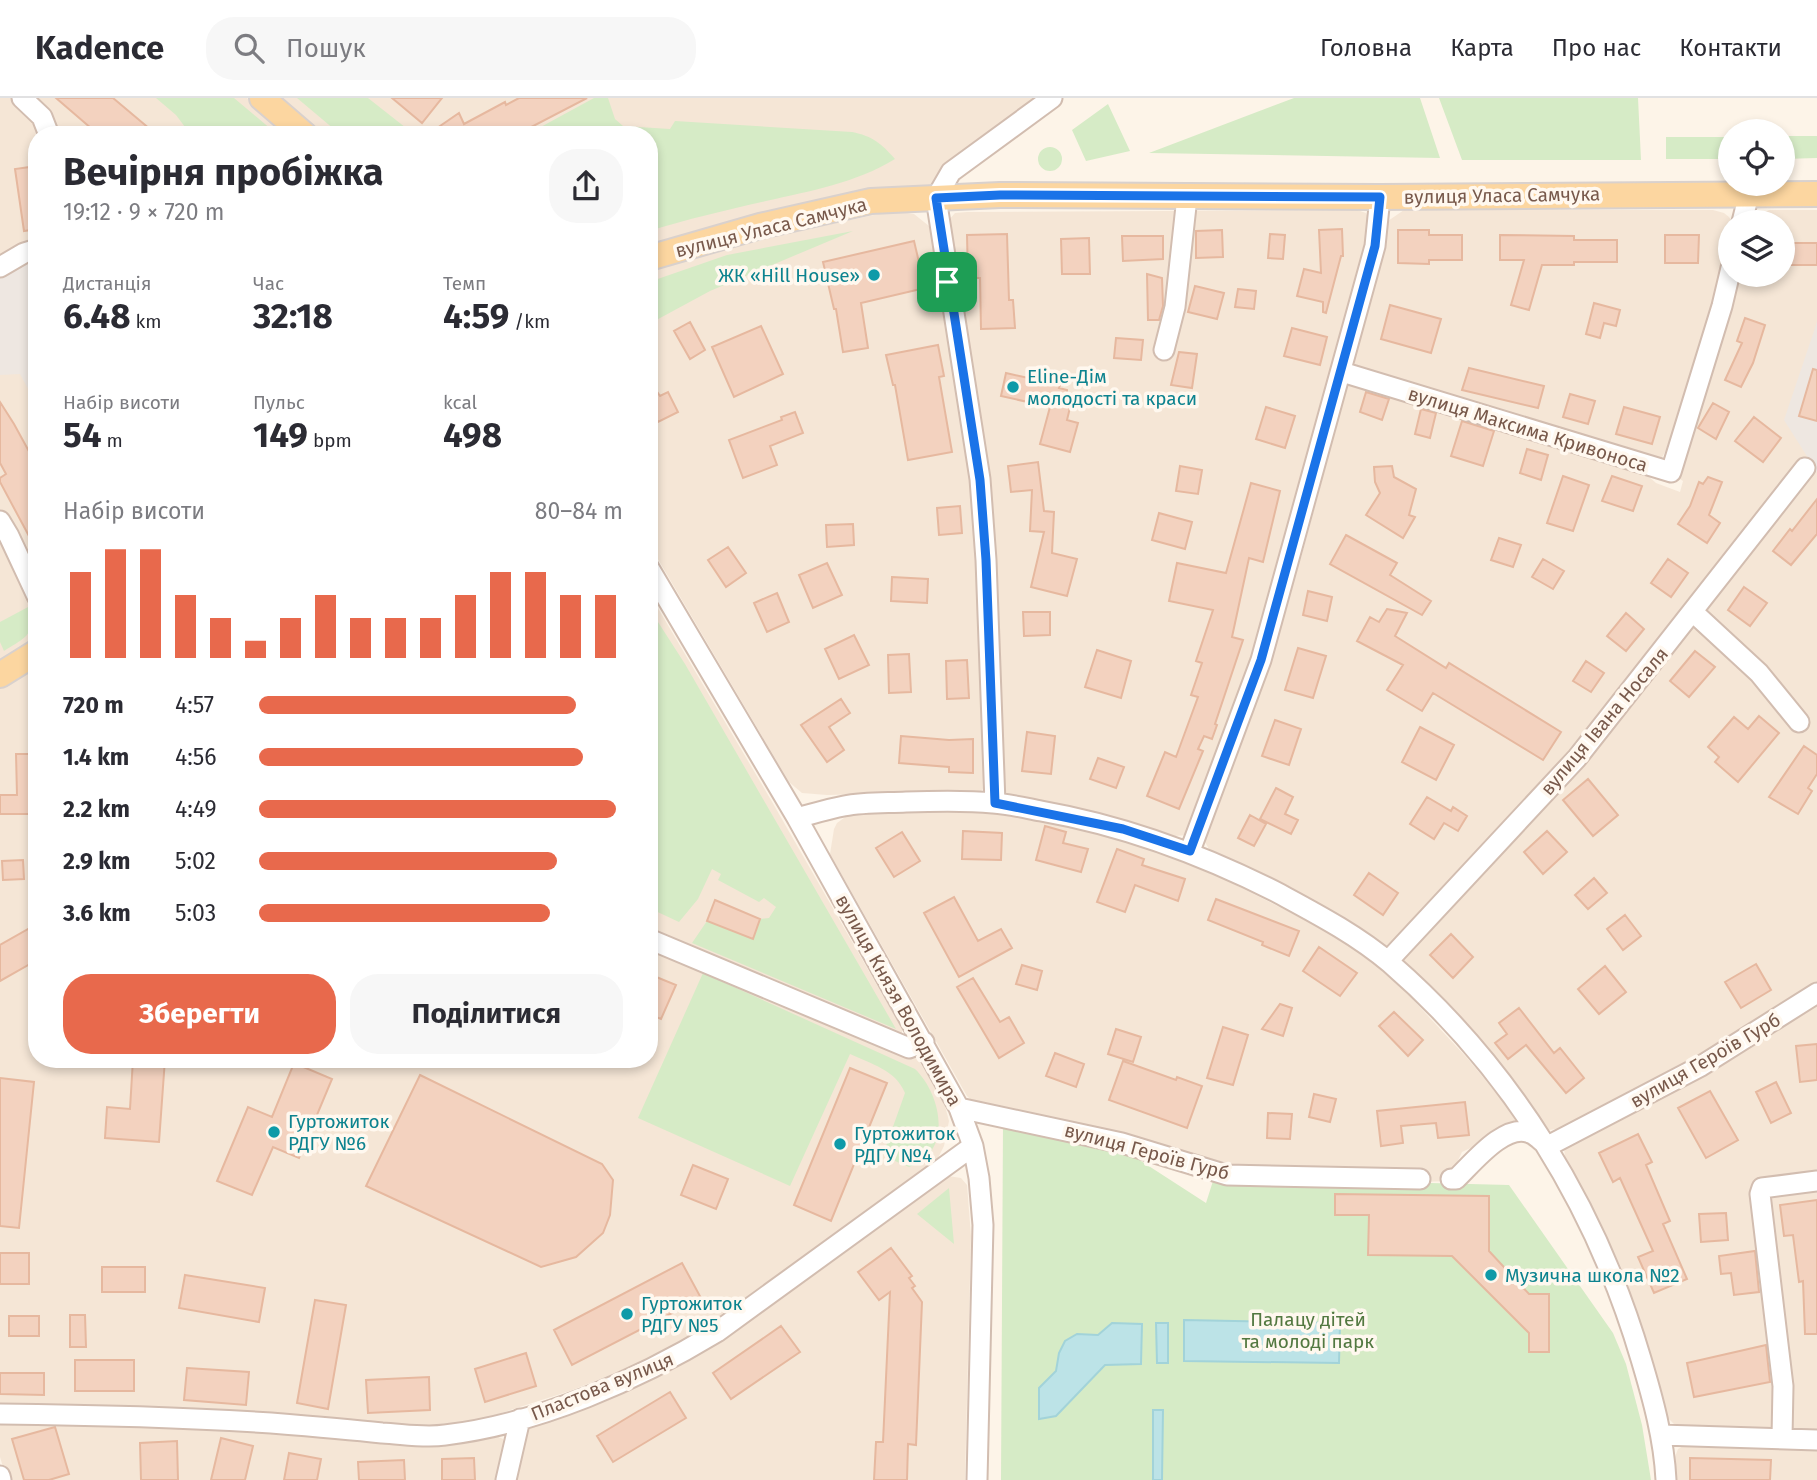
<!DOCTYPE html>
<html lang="uk">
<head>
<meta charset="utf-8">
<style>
  body { margin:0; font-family:"Fira Sans",sans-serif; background:#f7f7f7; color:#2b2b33; height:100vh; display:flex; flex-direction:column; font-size:26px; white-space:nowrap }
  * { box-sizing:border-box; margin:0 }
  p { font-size:23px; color:#7c7c81 }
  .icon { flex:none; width:38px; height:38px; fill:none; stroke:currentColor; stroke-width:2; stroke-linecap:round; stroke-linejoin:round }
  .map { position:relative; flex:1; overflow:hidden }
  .details { position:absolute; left:28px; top:28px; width:630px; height:942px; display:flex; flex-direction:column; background:#fff; border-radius:28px; box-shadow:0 4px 10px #0003 }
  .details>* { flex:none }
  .controls { position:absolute; left:1718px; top:21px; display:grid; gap:14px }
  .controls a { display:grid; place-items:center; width:77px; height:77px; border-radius:50%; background:#fff; box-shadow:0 4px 10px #0003; font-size:35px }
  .pin { position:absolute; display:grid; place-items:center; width:60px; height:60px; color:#fff; margin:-30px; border-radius:14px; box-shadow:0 4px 10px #0006 }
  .round { display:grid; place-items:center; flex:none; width:74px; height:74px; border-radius:28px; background:#f7f7f7 }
  .head { display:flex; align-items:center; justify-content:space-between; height:119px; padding:0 35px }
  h1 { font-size:38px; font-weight:700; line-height:52px }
  .figures { display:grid; grid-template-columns:repeat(3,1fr); gap:10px; height:119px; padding:7px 35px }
  .figures div { display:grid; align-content:center }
  .figures b { font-size:35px; font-weight:700 }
  .figures small { font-size:19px; font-weight:400 }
  .figures p { font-size:19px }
  .chart { height:196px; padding:14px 35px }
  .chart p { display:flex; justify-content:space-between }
  .chart svg { width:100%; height:126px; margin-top:7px; stroke:#e8694c; stroke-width:6 }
  .cta { display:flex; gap:14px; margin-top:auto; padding:14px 35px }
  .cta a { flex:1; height:80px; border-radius:28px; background:#e8694c; color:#fff; font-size:28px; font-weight:700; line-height:80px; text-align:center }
  .cta a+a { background:#f7f7f7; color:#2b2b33 }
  ul { padding:0 35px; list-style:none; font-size:23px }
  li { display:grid; grid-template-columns:112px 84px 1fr; align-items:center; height:52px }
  li i { height:18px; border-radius:9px; background:#e8694c }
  header { display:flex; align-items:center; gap:42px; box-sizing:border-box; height:98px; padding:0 35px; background:#fff; border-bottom:2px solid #e1e1e2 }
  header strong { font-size:33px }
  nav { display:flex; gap:38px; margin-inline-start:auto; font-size:24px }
  .search { width:490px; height:63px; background:#f7f7f7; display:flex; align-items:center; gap:18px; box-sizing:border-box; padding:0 24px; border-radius:28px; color:#7c7c81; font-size:26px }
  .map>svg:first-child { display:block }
  .residential { fill:#f5e6d6 }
  .industrial { fill:#eee7e1 }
  .green { fill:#d6ebc6 }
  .water { fill:#bce3e7; stroke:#a2d3d9; stroke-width:2 }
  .building { fill:#f3d2bf; stroke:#e6b89f; stroke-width:2 }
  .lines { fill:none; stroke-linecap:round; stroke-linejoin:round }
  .minor-casing { stroke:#d2bdb0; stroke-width:23 }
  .major-casing { stroke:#d9d1cd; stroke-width:28 }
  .minor { stroke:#fff; stroke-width:19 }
  .major { stroke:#fcd6a0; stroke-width:24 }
  .route-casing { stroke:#fff; stroke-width:14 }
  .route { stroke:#1a73e8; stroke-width:9 }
  .culture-dot { fill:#0f9aa8; stroke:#fff8ef; stroke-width:2.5 }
  .labels { text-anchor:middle; stroke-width:7; stroke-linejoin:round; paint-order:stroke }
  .street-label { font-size:19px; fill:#78594b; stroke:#fff8ef }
  .culture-label { font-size:19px; fill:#0d838f; stroke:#fff8ef; text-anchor:start }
  .park-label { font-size:19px; fill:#527840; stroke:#fff8ef }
</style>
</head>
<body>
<header>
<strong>Kadence</strong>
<div class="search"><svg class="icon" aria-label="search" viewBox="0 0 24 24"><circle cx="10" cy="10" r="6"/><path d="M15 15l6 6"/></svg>Пошук</div>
<nav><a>Головна</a><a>Карта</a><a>Про нас</a><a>Контакти</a></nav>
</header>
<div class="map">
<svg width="1817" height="1382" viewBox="0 0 1817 1382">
  <rect width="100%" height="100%" fill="#fdf4e8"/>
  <path class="residential" d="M0,0h247l44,37h-254v504l-37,22z
    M262,0h790l-116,100 -287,60v-123h-344z
    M1357,112l9,3 5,12 -114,430 -70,180 -12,1 -41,-13 -127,-28 -3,-3 -57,-561 2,-11 6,-7 12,-1z
    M1404,112h309l11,3 5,4 3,5 -1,7 -27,106 -22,71 -17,46 -5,9 -308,-96 33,-142z
    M1769,112h48v773l-119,76 -136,69 -13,2 -55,-71 -90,-96 -19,-16 -50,-34 -125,-62 -5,-9 -1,-9 81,-237 16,-38 47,-175 300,93 8,7 24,9 3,-11 -3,-2 61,-204h42v-53h-29l3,-6z
    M893,113l21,3 15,12 3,9 43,252 12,298 -6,6 -154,4 -25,-2 -13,-11 -140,-238v-273l116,-33z
    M649,495l122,207 131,229v4l42,69 5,19 -5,25 -6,12 -5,6 -227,165 -39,23 -97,39 -97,31 -46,5 -427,-21v-720l37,-22v395h612z
    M923,713h69l117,25 63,20 36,15 117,59 54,36 24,23 65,70 52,63 -9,7 -49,23 -11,23 -1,6 -30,1 -188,-13 -4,-6 -257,-63 -4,-4 -137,-242 4,-25 3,-6 11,-8z
    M1817,905v427l-112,-2 -31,-4 -7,-7 -29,-103 -17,-47 -56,-110 -1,-10z
    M948,1078l13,2 6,7 4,51 -6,244h-453l10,-37 7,-14 4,-3 141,-58 21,-12z
    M0,1324l494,13 9,4 3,9 -8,32h-491l-7,-23z
    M1685,1347l132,3v32h-141l-1,-23 3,-8z"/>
  <path class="industrial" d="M37,162v145l-17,-31 -20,1v-96l12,-11z
    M1817,224v150l-33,-52z"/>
  <path class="green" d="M156,0h78l44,37h-87l-15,-20z
    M297,0h71l47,37h-74z
    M594,0h14l7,21 8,7 47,3 5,-8 177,11c20,4 29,11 43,27 -39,24 -85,32 -129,42 -40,9 -78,18 -117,30v-96h-123z
    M1294,0h126l20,60 -291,-5z
    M1439,0h199l3,62h-179z
    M1108,6l22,47 -44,10 -14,-31z
    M1783,38h34v22l-34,1z
    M1666,39h65v22h-65z
    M1038 61a12 12 0 1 1 24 0a12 12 0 1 1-24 0Z
    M853,133l-143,60 -61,33v-42l78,-27z
    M30,508c8,27 -5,32 -26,45l-4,-9v-20z
    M649,510l36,56 211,365 -204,-86 15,-22 45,18 8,-20 9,-1 7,-11 -12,-9 -5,4 -41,-22 3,-6 -9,-5 -14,30 -19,23 -30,-14z
    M703,875l212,96c27,26 38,84 -6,98l-21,-9 -3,-9 20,-56c-9,-23 -34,-29 -55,-39l-60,132 -152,-68z
    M1003,1026l121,26 82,53 7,-22 100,-1 196,5 104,148 13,31 16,61 9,55h-650z
    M949,1090l5,56 -37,-30z"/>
  <path class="water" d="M1184,1222l156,3 -1,40 -155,-2z
    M1112,1225l30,1 -1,40 -36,1 -49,51 -17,3v-31l17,-17 3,-18 6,-12 12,-7 21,1z
    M1156,1225h12v40h-11z
    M1153,1312h10l-1,70h-9z"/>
  <path class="building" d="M56,0h57l44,37h-58z
    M392,0h50l-20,25z
    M519,0h68l-71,37h-89l32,-22 5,11 41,-22 1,3z
    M37,68v63l-13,2 -9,-62z
    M1342,131l1,27h-2l-15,57 -3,-1v-10l-26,-6 7,-27 17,4 -2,-43z
    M1222,132l1,27 -27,1v-27z
    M1398,132h31v5h33v25h-33v4l-31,-1z
    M1007,136l2,66h4l2,28 -34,1 -1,-51h-12l-1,-43z
    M1270,136l15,1 -2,24 -15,-1z
    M1500,137l74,1v4h43v22h-43v3h-32l-13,45 -18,-5 13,-45h-24z
    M1665,137h34l-1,28h-33z
    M1122,138h41v23l-40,2z
    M1089,140l1,36h-28l-1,-35z
    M914,143l11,47 -64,15 7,45 -25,4 -7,-43h-2l-11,-47z
    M1783,145h34v22h-34z
    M1147,176l15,4 1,28 -4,14h-11z
    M1195,188l29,7 -7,26 -29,-7z
    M1238,191l18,2 -2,18 -19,-2z
    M1594,205l26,7 -4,16 -12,-3 -4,15 -14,-4z
    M1390,207l51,14 -10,34 -50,-14z
    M1745,220l20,7 -12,38 -12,24 -16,-7 17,-37 -5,-2z
    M690,224l15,28 -15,9 -16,-28z
    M761,228l22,48 -49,23 -22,-50z
    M1292,230l35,9 -7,28 -36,-9z
    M1116,240l27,2 -2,20 -27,-2z
    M938,247l6,31 -5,1 13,75 -44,8 -13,-75h-2l-7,-30z
    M1179,254l18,2 -5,34 -21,-3z
    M1469,270l75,18 -6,22 -76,-18z
    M1813,271l4,1v51l-18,-5z
    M1006,275l54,12 -1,3 8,2v4l6,1 -6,25 11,3 -8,29 -30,-8 10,-37 -49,-11z
    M649,282l11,16 8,-4 10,20 -20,10 -9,-16z
    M1366,294l23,7 -7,21 -22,-8z
    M1570,296l25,7 -7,23 -25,-7z
    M0,304l14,22 23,42v85l-37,-69v-4l6,-4 -6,-11z
    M1713,305l16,9 -13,27 -18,-11z
    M1266,309l29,9 -10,32 -29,-9z
    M1624,309l36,10 -8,27 -36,-10z
    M1421,311l15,4 -6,25 -15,-4z
    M795,314l8,21 -33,13 7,19 -34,13 -14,-38 53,-20 -1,-3z
    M1754,319l27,21 -18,24 -28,-21z
    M1462,323l32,10 -11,35 -32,-10z
    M1527,351l21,6 -7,25 -21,-7z
    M1038,364l6,49 10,1 -2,41 25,6 -10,37 -36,-9 13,-55 -14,-1 2,-41 -21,2 -3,-26z
    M1180,368l22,4 -4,24 -22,-3z
    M1392,368l2,11 22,12 -7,26 6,2 -12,21 -37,-23 14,-22 -5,-11 -1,-15z
    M1563,378l26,9 -16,46 -26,-8z
    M1612,378l30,10 -9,25 -31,-10z
    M1708,379l14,5 -13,33 11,8 -13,20 -29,-19 12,-18 9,-24 4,2z
    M1251,385l29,8 -17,71 -14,-4 -17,79 11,3 -28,84 2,1 -5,14 -8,-3 -6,13 5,2 -24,58 -32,-13 18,-44 11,5 22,-60 -7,-2 11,-32 -6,-2 17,-51 -44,-9 8,-38 49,10z
    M1817,401v35l-26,31 -18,-14 17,-22 2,2z
    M960,408l2,27 -23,2 -2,-27z
    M1159,415l33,9 -7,27 -33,-9z
    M853,426l1,21 -27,2 -1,-22z
    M1346,437l51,28 -7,12 41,26 -9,14 -92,-51z
    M1499,440l22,7 -8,22 -22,-7z
    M728,449l18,26 -20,14 -18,-27z
    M1543,461l21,12 -11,18 -21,-12z
    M1668,461l20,14 -17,24 -20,-14z
    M827,465l15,32 -29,13 -14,-33z
    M892,479l36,2 -1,24 -36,-2z
    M1744,489l23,16 -17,23 -22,-16z
    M1308,493l24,6 -5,24 -24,-6z
    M777,495l12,29 -22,10 -13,-29z
    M1387,511l20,4 -12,23 51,32 3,-5 112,69 -18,28 -110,-67 -11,18 -35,-21 16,-25 -46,-24 13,-24 9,5z
    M1023,514h27v23l-26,1z
    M1626,515l18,16 -18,22 -19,-15z
    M854,537l15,30 -30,14 -14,-30z
    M1298,550l28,8 -13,42 -28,-8z
    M1097,552l34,11 -10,37 -36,-11z
    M1695,553l20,16 -26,30 -19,-16z
    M909,556l2,38 -22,1 -1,-38z
    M967,562l2,38 -22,1 -1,-38z
    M1586,563l18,12 -13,19 -18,-11z
    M841,601l9,14 -21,14 15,23 -17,12 -26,-37z
    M1759,618l20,17 -41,49 -23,-20 4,-5 -11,-10 26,-30 14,12z
    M1275,622l26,9 -12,36 -27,-9z
    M1420,629l34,18 -18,35 -34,-18z
    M1027,634l28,4 -4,38 -29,-3z
    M901,638l48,4 24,-1v34l-24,-1v-5l-50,-4z
    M1804,648l13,9v19l-9,14 4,3 -14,23 -29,-17z
    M16,656h21v19h-4l1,41h-34v-19h17z
    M1098,660l26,9 -8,21 -26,-9z
    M1588,681l30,36 -25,21 -30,-36z
    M1276,690l17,9 -8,17 13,6 -7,14 -31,-15z
    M1427,699l24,14 2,-4 14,9 -9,15 -14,-8 -10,16 -24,-15z
    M1250,717l16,9 -12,22 -16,-8z
    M1045,728l21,6 -3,11 25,6 -7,23 -45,-12z
    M963,733l39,2 -1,27 -39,-1z
    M1547,733l20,21 -24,22 -19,-22z
    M902,734l18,29 -26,16 -18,-29z
    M1117,751l27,10 -2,6 43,14 -7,22 -43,-16 -10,27 -28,-10z
    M23,762l1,19 -21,1 -1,-19z
    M1369,775l29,20 -15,22 -29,-20z
    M1594,780l13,15 -19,16 -13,-14z
    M954,799l24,44 23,-12 11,19 -53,29 -35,-64z
    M1216,801l83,32 -10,25 -27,-11 1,-3 -55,-22z
    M715,802l45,19 -7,20 -46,-18z
    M1625,817l16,21 -18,14 -16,-21z
    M37,826v36l-37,21v-36z
    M1451,836l22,23 -20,21 -23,-23z
    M1319,849l38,26 -17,23 -37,-25z
    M1756,866l15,26 -30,18 -16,-26z
    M1022,867l20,6 -5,19 -21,-6z
    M1605,868l21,26 -27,22 -21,-25z
    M649,876l27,11 -15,34 -12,-5z
    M973,880l27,44 9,-5 15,26 -25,15 -42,-71z
    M1280,906l12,4 -9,28 -21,-7z
    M1519,910l35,45 6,-5 24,30 -18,15 -40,-48 -18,14 -13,-16 12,-9 -8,-11z
    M1394,914l29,28 -15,16 -29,-30z
    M1223,929l25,8 -15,50 -26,-7z
    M1116,931l25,8 -8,25 -25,-8z
    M1817,946v36l-17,2 -4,-36z
    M1055,955l29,11 -8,23 -30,-11z
    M133,961h32l-6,83 -54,-4 2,-31 23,2z
    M1123,963l53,19 1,-3 25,9 -15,42 -78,-28z
    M294,965l38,16 -33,79 -26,-11 -21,48 -35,-14 31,-74 24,10z
    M850,970l37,15 -56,138 -37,-16z
    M420,977l182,89 11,16 -3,35 -7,18 -27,24 -35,10 -175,-81z
    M0,980l34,4 -15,146 -19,-2z
    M1776,984l15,31 -20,10 -15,-31z
    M1710,993l28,49 -32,18 -28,-50z
    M1314,996l22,5 -6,23 -21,-5z
    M1465,1004l4,33 -31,3 -2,-15 -35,3 2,17 -22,3 -4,-35z
    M1268,1015l24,1 -2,25 -23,-1z
    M1638,1036l14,28 -6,3 24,56 -7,3 24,55 -33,14 -16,-36 15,-6 -33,-73 -7,4 -14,-29z
    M693,1067l35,14 -12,30 -35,-14z
    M1335,1096l154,2v55l40,43h20v58h-20v-19l-77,-77 -84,-1 1,-40h-34z
    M1817,1102v134h-12l-2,-53 -4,1 -6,-47 -9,1 -4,-31z
    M1726,1115l2,27 -27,2 -2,-28z
    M891,1150l21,28 -3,2 6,8 -3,2 10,14 -6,143 -8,-1 -1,36h-33l2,-38h7l7,-150 -11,8 -21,-28z
    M1755,1153l4,41 -25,3 -3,-22 -10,1 -2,-18z
    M0,1155h29v31h-29z
    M682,1165l19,35 -129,67 -18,-35z
    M102,1169h43v25h-43z
    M185,1177l80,13 -6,34 -80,-14z
    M315,1202l31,5 -18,104 -31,-6z
    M70,1217h15l1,32h-16z
    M9,1218h30v20h-30z
    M781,1228l19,26 -69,47 -18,-26z
    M1766,1247l4,37 -76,15 -7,-34z
    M526,1255l10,33 -51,16 -10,-33z
    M75,1262h59v31h-59z
    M187,1270l62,4 -3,33 -62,-5z
    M0,1275h44v22l-44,-1z
    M429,1279l1,33 -62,3 -2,-33z
    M670,1294l16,26 -73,44 -16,-26z
    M55,1329l14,47 -20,6h-25l-12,-41z
    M221,1340l32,8 -8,34h-34z
    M177,1343l1,39h-37l-1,-37z
    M289,1355l32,6 -4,21h-33z
    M474,1360l1,22h-33v-21z
    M1690,1360l81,2 -1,20h-80z
    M404,1362l1,20h-46l-1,-18z"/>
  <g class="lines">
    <g class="minor-casing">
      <path id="minor" d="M22,0l20,19 7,18
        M1742,124l7,-28
        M0,169l24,-14 13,-4
        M1164,252l11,-43 12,-110
        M1342,274l329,100 51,-166 9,-38
        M0,423l9,15 28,60
        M649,470l148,250 162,290 14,38 6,32 4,47 -6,255
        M1693,514l66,61 40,49
        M995,705l-9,-243 -6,-81 -44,-281 15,-26 101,-74
        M797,720c15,-4 31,-9 47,-12 20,-4 42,-3 62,-4 29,-1 58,-2 87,1 16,1 32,5 48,8 85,15 163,44 239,83 37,20 77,41 110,69 121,105 206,243 251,396 12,40 23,80 25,121
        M1190,753l71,-191 114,-414 5,-49
        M649,841l260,109 15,-6
        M1388,863l189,-203 228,-290
        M959,1010l163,35 105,32 193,4
        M1451,1081h5c16,-15 49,-57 74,-46 6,2 12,9 18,13l153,-80 116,-73
        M0,1316c90,1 181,3 271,9 37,3 74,6 111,10 21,1 42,5 63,2 93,-11 193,-55 272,-103l256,-186
        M1661,1337l156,5
        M1782,1340l1,-52 -23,-192 2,-6 55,-7
        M0,1378l1,4
        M506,1382l14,-61"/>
    </g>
    <g class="major-casing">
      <path id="major" d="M262,0l43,37
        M649,160l111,-32 111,-25 129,-6 380,2 437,-3
        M0,577l37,-23"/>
    </g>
    <use href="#minor" class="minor"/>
    <use href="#major" class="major"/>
  </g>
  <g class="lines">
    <g class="route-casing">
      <path id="route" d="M1000,97l380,2 -5,49 -114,414 -71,191 -67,-22 -128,-26 -9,-243 -6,-80 -44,-282z"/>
    </g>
    <use href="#route" class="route"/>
  </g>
  <g class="culture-dot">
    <circle cx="874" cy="177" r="7"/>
    <circle cx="1013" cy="289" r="7"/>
    <circle cx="274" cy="1034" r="7"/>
    <circle cx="840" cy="1046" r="7"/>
    <circle cx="1491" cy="1177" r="7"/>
    <circle cx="627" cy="1216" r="7"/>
  </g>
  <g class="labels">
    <g class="street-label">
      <text transform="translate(1502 97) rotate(-1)" y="7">вулиця Уласа Самчука</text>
      <text transform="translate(771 129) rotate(-14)" y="7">вулиця Уласа Самчука</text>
      <text transform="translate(1528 331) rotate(17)" y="7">вулиця Максима Кривоноса</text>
      <text transform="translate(1604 623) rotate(-50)" y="7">вулиця Івана Носаля</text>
      <text transform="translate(899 902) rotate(61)" y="7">вулиця Князя Володимира</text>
      <text transform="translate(1705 962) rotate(-30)" y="7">вулиця Героїв Гурб</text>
      <text transform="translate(1147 1053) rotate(15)" y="7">вулиця Героїв Гурб</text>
      <text transform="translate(602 1288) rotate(-22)" y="7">Пластова вулиця</text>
    </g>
    <g class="culture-label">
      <text x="860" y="184" text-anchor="end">ЖК «Hill House»</text>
      <text x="1027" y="285">Eline-Дім<tspan x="1027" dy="22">молодості та краси</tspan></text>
      <text x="288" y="1030">Гуртожиток<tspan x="288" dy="22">РДГУ №6</tspan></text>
      <text x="854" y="1042">Гуртожиток<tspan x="854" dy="22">РДГУ №4</tspan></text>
      <text x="1505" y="1184">Музична школа №2</text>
      <text x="641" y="1212">Гуртожиток<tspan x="641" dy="22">РДГУ №5</tspan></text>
    </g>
    <g class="park-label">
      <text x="1308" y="1228">Палацу дітей<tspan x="1308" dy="22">та молоді парк</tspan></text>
    </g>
  </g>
</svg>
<div class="controls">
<a><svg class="icon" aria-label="locate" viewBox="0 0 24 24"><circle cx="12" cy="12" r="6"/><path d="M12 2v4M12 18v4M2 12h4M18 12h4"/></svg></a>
<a><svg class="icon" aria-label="layers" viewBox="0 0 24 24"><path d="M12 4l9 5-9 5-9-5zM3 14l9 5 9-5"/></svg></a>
</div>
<div class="pin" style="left:947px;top:184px;background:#1e9e55"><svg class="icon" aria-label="arrive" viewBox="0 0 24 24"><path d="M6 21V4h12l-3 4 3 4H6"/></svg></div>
<section class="details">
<div class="head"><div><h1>Вечірня пробіжка</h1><p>19:12 · 9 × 720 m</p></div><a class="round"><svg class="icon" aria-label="share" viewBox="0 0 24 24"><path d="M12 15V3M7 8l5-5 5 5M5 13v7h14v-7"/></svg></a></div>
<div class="figures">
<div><p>Дистанція</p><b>6.48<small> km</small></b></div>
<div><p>Час</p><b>32:18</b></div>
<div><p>Темп</p><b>4:59<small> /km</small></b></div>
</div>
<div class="figures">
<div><p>Набір висоти</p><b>54<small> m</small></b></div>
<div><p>Пульс</p><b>149<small> bpm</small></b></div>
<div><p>kcal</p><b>498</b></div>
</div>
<div class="chart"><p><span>Набір висоти</span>80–84 m</p>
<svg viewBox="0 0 160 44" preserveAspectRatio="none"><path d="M5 44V14M15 44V6M25 44V6M35 44V22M45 44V30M55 44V38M65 44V30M75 44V22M85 44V30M95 44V30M105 44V30M115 44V22M125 44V14M135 44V14M145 44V22M155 44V22"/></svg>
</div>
<ul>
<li><b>720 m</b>4:57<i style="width:87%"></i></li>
<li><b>1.4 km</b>4:56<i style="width:89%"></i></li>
<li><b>2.2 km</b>4:49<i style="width:98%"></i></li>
<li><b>2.9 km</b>5:02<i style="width:82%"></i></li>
<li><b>3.6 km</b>5:03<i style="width:80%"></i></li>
</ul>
<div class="cta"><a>Зберегти</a><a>Поділитися</a></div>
</section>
</div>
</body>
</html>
